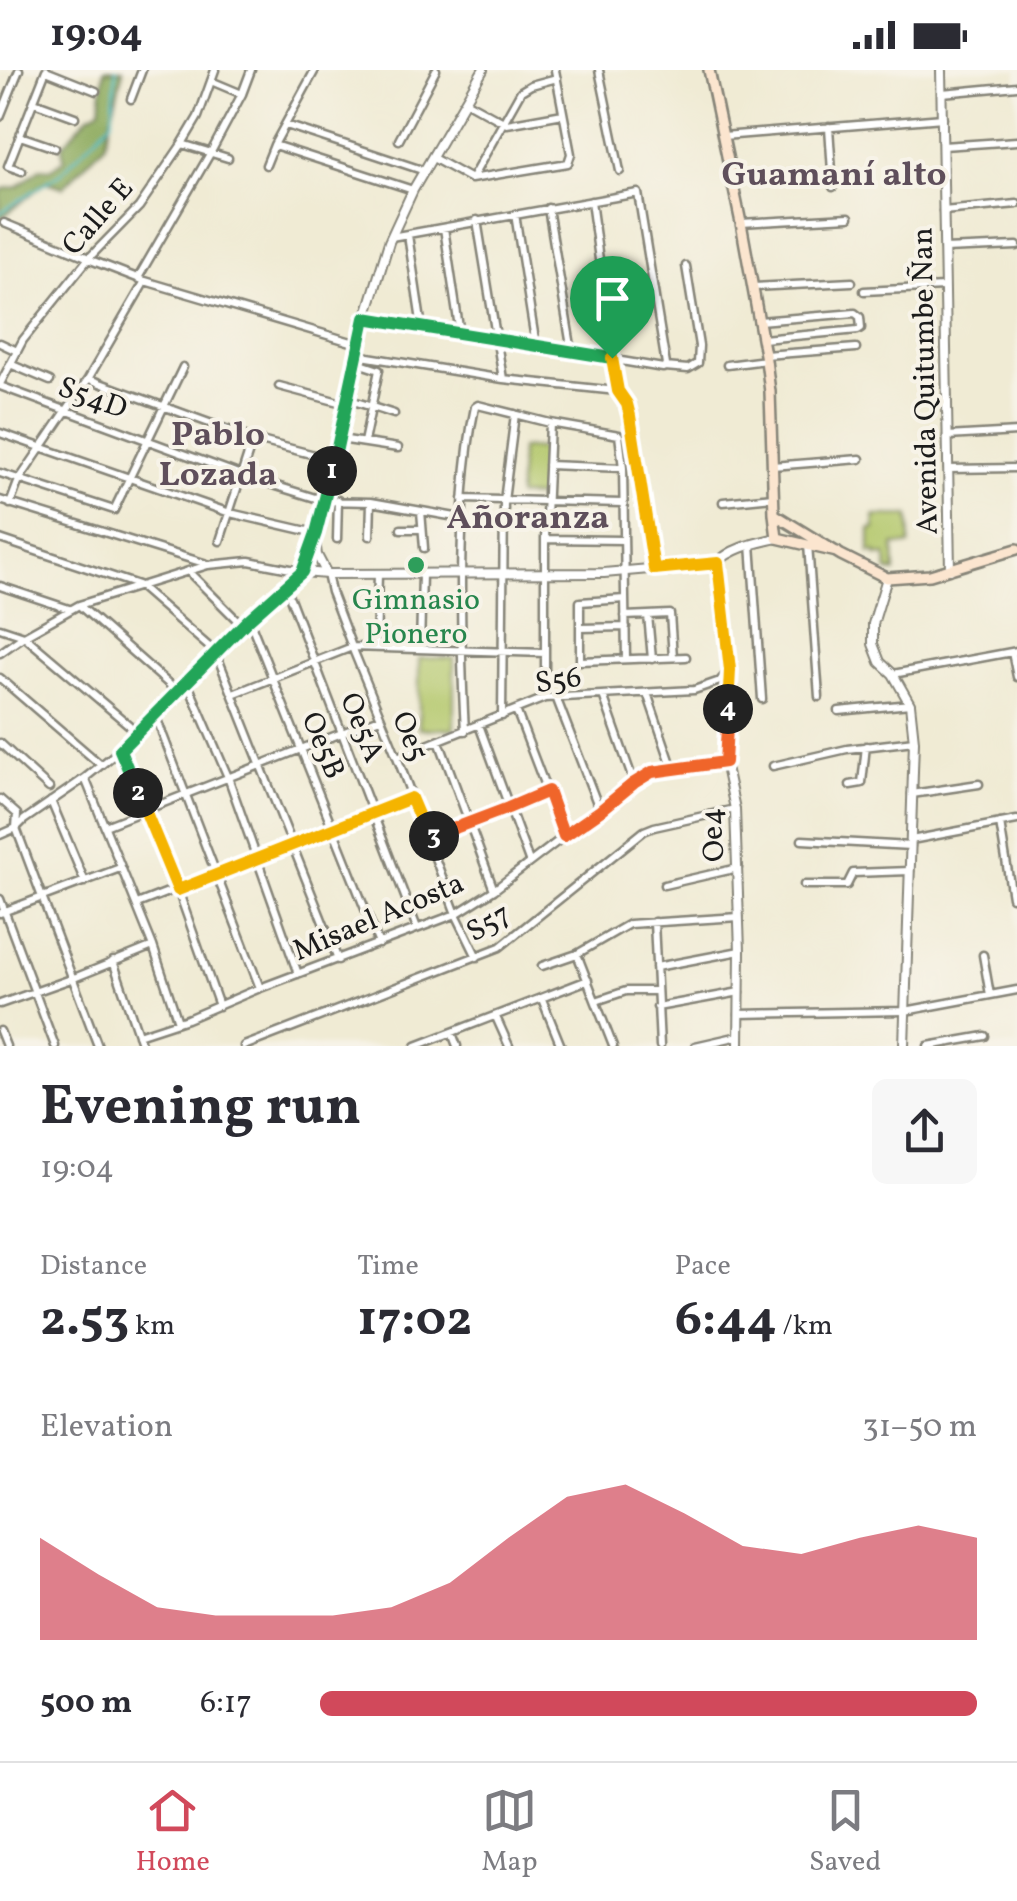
<!DOCTYPE html>
<html lang="en">
<head>
<meta charset="utf-8">
<style>
  body { margin:0; font-family:Vollkorn,serif; background:#f7f7f7; color:#2b2b33; height:100vh; display:flex; flex-direction:column; font-size:38px; white-space:nowrap }
  * { box-sizing:border-box; margin:0 }
  p { font-size:32px; color:#7c7c81 }
  .icon { flex:none; width:55px; height:55px; fill:none; stroke:currentColor; stroke-width:2; stroke-linecap:round; stroke-linejoin:round }
  .map { position:relative; height:976px; overflow:hidden }
  .panel { display:flex; flex-direction:column; background:#fff; flex:1 }
  .panel>* { flex:none }
  .pin { position:absolute; display:grid; place-items:center; width:85px; height:85px; color:#fff; margin:-102px -42px; border-radius:50% 50% 50% 0; rotate:-45deg; box-shadow:0 0 10px #0007 }
  .pin .icon { rotate:45deg }
  .km { position:absolute; width:50px; height:50px; margin:-25px; border-radius:50%; background:#222; color:#fff; font-size:28px; line-height:50px; text-align:center }
  .round { display:grid; place-items:center; flex:none; width:105px; height:105px; border-radius:15px; background:#f7f7f7 }
  .headline { display:flex; align-items:center; justify-content:space-between; height:170px; padding:0 40px }
  h1 { font-size:55px; font-weight:700; line-height:75px }
  .figures { display:grid; grid-template-columns:repeat(3,1fr); gap:15px; height:170px; padding:10px 40px }
  .figures div { display:grid; align-content:center }
  .figures b { font-size:50px; font-weight:700 }
  .figures small { font-size:28px; font-weight:400 }
  .figures p { font-size:28px }
  .chart { height:280px; padding:20px 40px }
  .chart p { display:flex; justify-content:space-between }
  .chart svg { width:100%; height:180px; margin-top:10px; fill:#d1495b; opacity:.7 }
  ul { padding:0 40px; list-style:none; font-size:32px }
  li { display:grid; grid-template-columns:160px 120px 1fr; align-items:center; height:75px }
  li i { height:25px; border-radius:12px; background:#d1495b }
  .status { display:flex; justify-content:space-between; align-items:center; height:70px; padding:0 50px; background:#fff; direction:ltr }
  .status svg { height:28px; fill:currentColor }
  .tab-bar { display:flex; justify-content:space-around; align-items:center; height:140px; border-top:2px solid #e1e1e2; background:#fff; font-size:28px; color:#7c7c81 }
  .tab-bar a { display:grid; justify-items:center; gap:5px }
  .tab-bar .active { color:#d1495b }
  .map>svg:first-child { display:block }
  .green { fill:#b4c86c; stroke:#687244; stroke-width:2.5 }
  .forest { fill:#8fac60; stroke:#56643e; stroke-width:2.5 }
  .lines { fill:none; stroke-linecap:round; stroke-linejoin:round }
  .stream { stroke:#4dbcc3; stroke-width:2.5 }
  .minor-casing { stroke:#868478; stroke-width:11 }
  .tertiary-casing { stroke:#868478; stroke-width:12 }
  .secondary-casing { stroke:#868478; stroke-width:14 }
  .minor { stroke:#fff; stroke-width:6 }
  .tertiary { stroke:#fff; stroke-width:8 }
  .secondary { stroke:#fbe5cf; stroke-width:9 }
  .split-1-casing { stroke:#fff; stroke-width:20 }
  .split-2-casing { stroke:#fff; stroke-width:20 }
  .split-3-casing { stroke:#fff; stroke-width:20 }
  .split-4-casing { stroke:#fff; stroke-width:20 }
  .split-5-casing { stroke:#fff; stroke-width:20 }
  .split-1 { stroke:#22a559; stroke-width:12 }
  .split-2 { stroke:#22a559; stroke-width:12 }
  .split-3 { stroke:#f5b400; stroke-width:12 }
  .split-4 { stroke:#f0652b; stroke-width:12 }
  .split-5 { stroke:#f5b400; stroke-width:12 }
  .leisure-dot { fill:#2e9e5b; stroke:#f7f3e8; stroke-width:4 }
  .labels { text-anchor:middle; stroke-width:8; stroke-linejoin:round; paint-order:stroke }
  .street-label { font-size:30px; fill:#1c1c1c; stroke:#f7f3e8 }
  .leisure-label { font-size:30px; fill:#27864d; stroke:#f7f3e8 }
  .quarter-label { font-size:35px; font-weight:bold; fill:#5f4f5b; stroke:#f7f3e8 }
</style>
</head>
<body>
<div class="status"><b>19:04</b><svg viewBox="0 0 49 12"><path d="M0 12V9h3v3zM5 12V6h3v6zM10 12V3h3v9zM15 12V0h3v12zM26 1h20v11H26zM47 4h2v5h-2z"/></svg></div>
<div class="map">
<svg width="1017" height="976" viewBox="0 0 1017 976">
  <rect width="100%" height="100%" fill="#f7f3e8"/>
  <filter id="ink" filterUnits="userSpaceOnUse"><feTurbulence type="fractalNoise" baseFrequency=".01" numOctaves="2"/><feDisplacementMap in="SourceGraphic" scale="20" xChannelSelector="R" yChannelSelector="G"/><feConvolveMatrix kernelMatrix="1 2 1 2 8 2 1 2 1" color-interpolation-filters="sRGB"/></filter>
  <filter id="wash" filterUnits="userSpaceOnUse"><feTurbulence type="fractalNoise" baseFrequency=".0048" numOctaves="4" result="noise"/><feDisplacementMap in="SourceGraphic" scale="40" xChannelSelector="R" yChannelSelector="G"/><feGaussianBlur stdDeviation="2.25" result="paint"/><feColorMatrix in="noise" values="0 0 0 0 0 0 0 0 0 0 0 0 0 0 0 0 0 1.4 0 .05"/><feComposite in="paint" operator="in"/></filter>
  <g filter="url(#wash)">
    <rect width="100%" height="100%" fill="#f0ebd4"/>
    <path class="green" d="M521,378l23,1 -3,48 -23,-1z
      M874,446h35l1,29h-16l1,27 -8,-1 -1,-16 -10,1v-4l-6,1v-24h5z
      M419,588h35v71h-35z"/>
    <path class="forest" d="M104,0h19l-18,74 -42,43 -17,-5 -46,37v-26l3,-4 14,-2 24,-19 9,1 14,-8 -2,-15 27,-31 11,-6z"/>
    <g class="lines">
      <path class="stream" d="M0,143l62,-41 50,-52 4,-50"/>
    </g>
  </g>
  <g filter="url(#ink)">
    <g class="lines">
      <g class="minor-casing">
        <path id="minor" d="M599,0l21,101
          M46,1l50,20
          M211,11l31,13
          M942,23l75,-7
          M131,29l11,-29
          M465,31l42,23 56,-10
          M34,32l41,15
          M0,47l19,-47
          M286,55l139,46
          M829,57l4,60
          M20,66l35,12
          M723,66l220,-18
          M399,70l37,-70
          M182,74l46,14
          M274,75l139,45
          M943,76l74,-5
          M433,88l38,21 97,-16 3,-9 -16,-84
          M266,95l8,-20 41,-75
          M22,101l-14,-5 38,-96
          M472,108l49,-87 10,-6 26,-7
          M591,131l26,190 10,13 4,12 23,153
          M548,138l24,144
          M943,141l74,-7
          M515,144l21,132
          M477,150l26,159
          M4,153l85,35
          M741,153l108,-6
          M444,158l16,106
          M408,165l14,93
          M944,179l73,-3
          M88,189l57,22 213,63
          M138,208l73,-126 31,-58 9,-24
          M753,217l99,-5
          M864,221l80,-4
          M365,248l298,50 3,-3 -28,-172 -247,44
          M759,251l96,-8 5,4 1,11 -3,2 -95,9
          M0,273l17,8
          M356,285l147,24 114,12
          M765,285l91,-7
          M355,292l24,8 -15,72
          M10,294l40,17
          M727,295l39,-5
          M665,297l23,2 10,-6 1,-17 -13,-80
          M89,309l164,60 81,21
          M0,314l23,-44 66,-82 50,-51 43,-63 16,-27 17,-47
          M0,316l241,89 84,26 46,1 90,16
          M279,316l67,18
          M347,329l47,15
          M0,363l230,80 86,20
          M947,366l70,-4
          M340,369l58,9
          M548,395l75,3
          M772,396l88,-7
          M948,399l69,-1
          M0,403l114,37 69,-143
          M463,429l159,4
          M0,430l207,64
          M723,432l50,-5
          M10,434l9,-24 69,-101 57,-98
          M421,441l3,37
          M401,459h21
          M370,466l1,-34
          M0,469l138,46 78,68 122,307
          M337,469l1,-39
          M545,469l78,1
          M220,471l33,-102
          M751,474l11,155
          M808,474l11,153
          M188,501l49,49
          M327,504l4,18 21,55 45,110 59,157 21,43
          M0,516l69,23
          M290,528l127,330
          M625,529l-45,3v59l106,-4
          M80,536l99,87
          M648,545l4,44
          M625,546l45,-2 3,43
          M249,549l130,325
          M0,558l24,8 105,89
          M581,558l45,-1
          M376,577l2,-73
          M420,577l2,-73
          M1012,582l5,25
          M0,583l24,-17 55,-31 129,-40 41,-4 52,10
          M893,604l124,-23
          M0,608l101,87
          M188,614l40,93 70,197
          M647,623l26,76
          M233,624l119,-47 193,6
          M603,625l31,88
          M556,627l44,114
          M545,628v-159l5,-116
          M516,640l48,126
          M839,641l71,-7
          M502,646l2,-215 11,-87
          M156,647l104,271
          M479,655l50,136
          M465,661c-3,-52 -4,-103 -4,-155 1,-57 2,-113 14,-169l3,-2 72,18 69,12 4,33 3,191
          M439,671l55,149
          M0,673l49,45
          M120,680l58,140 41,116
          M397,687l148,-59 149,-8 26,-9 9,-10
          M773,696l74,-17 67,-8
          M85,708l68,168 25,76
          M850,715l12,-2 4,-37
          M912,724l67,-10
          M0,729l17,15 -1,14 82,218
          M51,731l34,81
          M1000,753l12,74
          M105,756l275,-108
          M0,765l16,-7 8,-8 61,-42 35,-28 128,-130 55,-48
          M428,769l80,-30 40,-18
          M802,770l109,6
          M911,770l106,-20
          M664,815l74,-17
          M804,815h43l6,-12 57,-2
          M0,829l55,147
          M137,834l273,-106
          M0,843l120,-45
          M654,852l6,124
          M577,884l36,92
          M983,885l7,40
          M113,891l29,85
          M542,896l35,-12 52,-30 110,-7
          M656,897l84,-16
          M542,929l19,47
          M596,931l30,-10h31
          M0,934l74,-26 79,-32
          M657,937l83,-15
          M739,944l166,-3 112,-21
          M496,947l13,29
          M0,961l6,15
          M452,963l5,13
          M138,965l49,-16 73,-31 196,-74 38,-24 140,-107 18,-11 73,-10
          M244,976l256,-99 144,-116 10,-4 81,-18
          M416,976l172,-66
          M695,976l44,-10
          M928,976l57,-10"/>
      </g>
      <g class="tertiary-casing">
        <path id="tertiary" d="M483,0l-70,120 -24,52 -31,102 -18,95 -15,62 -22,71 24,2 277,-1 113,-10c15,-16 40,-20 60,-25
          M941,0l9,500
          M315,471l2,14 10,19
          M717,493l12,107 -4,92 10,47 5,142 -1,95
          M887,508l-14,46v20l7,18 13,12 17,30 4,37 -10,305"/>
      </g>
      <g class="secondary-casing">
        <path id="secondary" d="M709,0l32,153 25,137 4,32 4,122 3,24 60,14
          M774,444l67,41 46,23 43,-3 87,-26"/>
      </g>
      <use href="#minor" class="minor"/>
      <use href="#tertiary" class="tertiary"/>
      <use href="#secondary" class="secondary"/>
    </g>
  </g>
  <g class="lines" filter="url(#ink)">
    <g class="split-1-casing">
      <path id="split-1" d="M332,401l33,-153 247,40"/>
    </g>
    <g class="split-2-casing">
      <path id="split-2" d="M138,723l-18,-43 128,-130 54,-48 14,-39 16,-62"/>
    </g>
    <g class="split-3-casing">
      <path id="split-3" d="M138,723l40,97 233,-92 17,40 6,-2"/>
    </g>
    <g class="split-4-casing">
      <path id="split-4" d="M434,766l74,-28 40,-17 16,45 36,-25 34,-28 18,-11 73,-10 3,-53"/>
    </g>
    <g class="split-5-casing">
      <path id="split-5" d="M612,288l6,33 9,13 3,12 24,153 64,-6 12,107 -2,39"/>
    </g>
    <use href="#split-1" class="split-1"/>
    <use href="#split-2" class="split-2"/>
    <use href="#split-3" class="split-3"/>
    <use href="#split-4" class="split-4"/>
    <use href="#split-5" class="split-5"/>
  </g>
  <circle class="leisure-dot" cx="416" cy="495" r="10"/>
  <g class="labels">
    <g class="street-label">
      <text transform="translate(97 146) rotate(-49)" y="10">Calle E</text>
      <text transform="translate(924 311) rotate(-91)" y="10">Avenida Quitumbe Ñan</text>
      <text transform="translate(93 327) rotate(20)" y="10">S54D</text>
      <text transform="translate(558 609) rotate(-9)" y="10">S56</text>
      <text transform="translate(363 657) rotate(68)" y="10">Oe5A</text>
      <text transform="translate(411 666) rotate(68)" y="10">Oe5</text>
      <text transform="translate(324 675) rotate(68)" y="10">Oe5B</text>
      <text transform="translate(712 765) rotate(-94)" y="10">Oe4</text>
      <text transform="translate(378 846) rotate(-23)" y="10">Misael Acosta</text>
      <text transform="translate(488 852) rotate(-31)" y="10">S57</text>
    </g>
    <g class="leisure-label">
      <text x="416" y="539">Gimnasio<tspan x="416" dy="34">Pionero</tspan></text>
    </g>
    <g class="quarter-label">
      <text x="834" y="115">Guamaní alto</text>
      <text x="218" y="375">Pablo<tspan x="218" dy="40">Lozada</tspan></text>
      <text x="528" y="458">Añoranza</text>
    </g>
  </g>
</svg>
<div class="pin" style="left:612px;top:288px;background:#1e9e55"><svg class="icon" aria-label="arrive" viewBox="0 0 24 24"><path d="M6 21V4h12l-3 4 3 4H6"/></svg></div>
<b class="km" style="left:332px;top:401px">1</b>
<b class="km" style="left:138px;top:723px">2</b>
<b class="km" style="left:434px;top:766px">3</b>
<b class="km" style="left:728px;top:639px">4</b>
</div>
<section class="panel">
<div class="headline"><div><h1>Evening run</h1><p>19:04</p></div><a class="round"><svg class="icon" aria-label="share" viewBox="0 0 24 24"><path d="M12 15V3M7 8l5-5 5 5M5 13v7h14v-7"/></svg></a></div>
<div class="figures">
<div><p>Distance</p><b>2.53<small> km</small></b></div>
<div><p>Time</p><b>17:02</b></div>
<div><p>Pace</p><b>6:44<small> /km</small></b></div>
</div>
<div class="chart"><p><span>Elevation</span>31–50 m</p>
<svg viewBox="0 0 160 44" preserveAspectRatio="none"><path d="M0 44V19L10 28L20 36L30 38L40 38L50 38L60 36L70 30L80 19L90 9L100 6L110 13L120 21L130 23L140 19L150 16L160 19V44z"/></svg>
</div>
<ul>
<li><b>500 m</b>6:17<i style="width:100%"></i></li>
</ul>
</section>
<nav class="tab-bar">
<a class="active"><svg class="icon" aria-label="home" viewBox="0 0 24 24"><path d="M3 11l9-7 9 7M6 9v11h12V9"/></svg>Home</a>
<a><svg class="icon" aria-label="map" viewBox="0 0 24 24"><path d="M3 6l6-2 6 2 6-2v14l-6 2-6-2-6 2zM9 4v14M15 6v14"/></svg>Map</a>
<a><svg class="icon" aria-label="saved" viewBox="0 0 24 24"><path d="M7 4h10v16l-5-4-5 4z"/></svg>Saved</a>
</nav>
</body>
</html>
